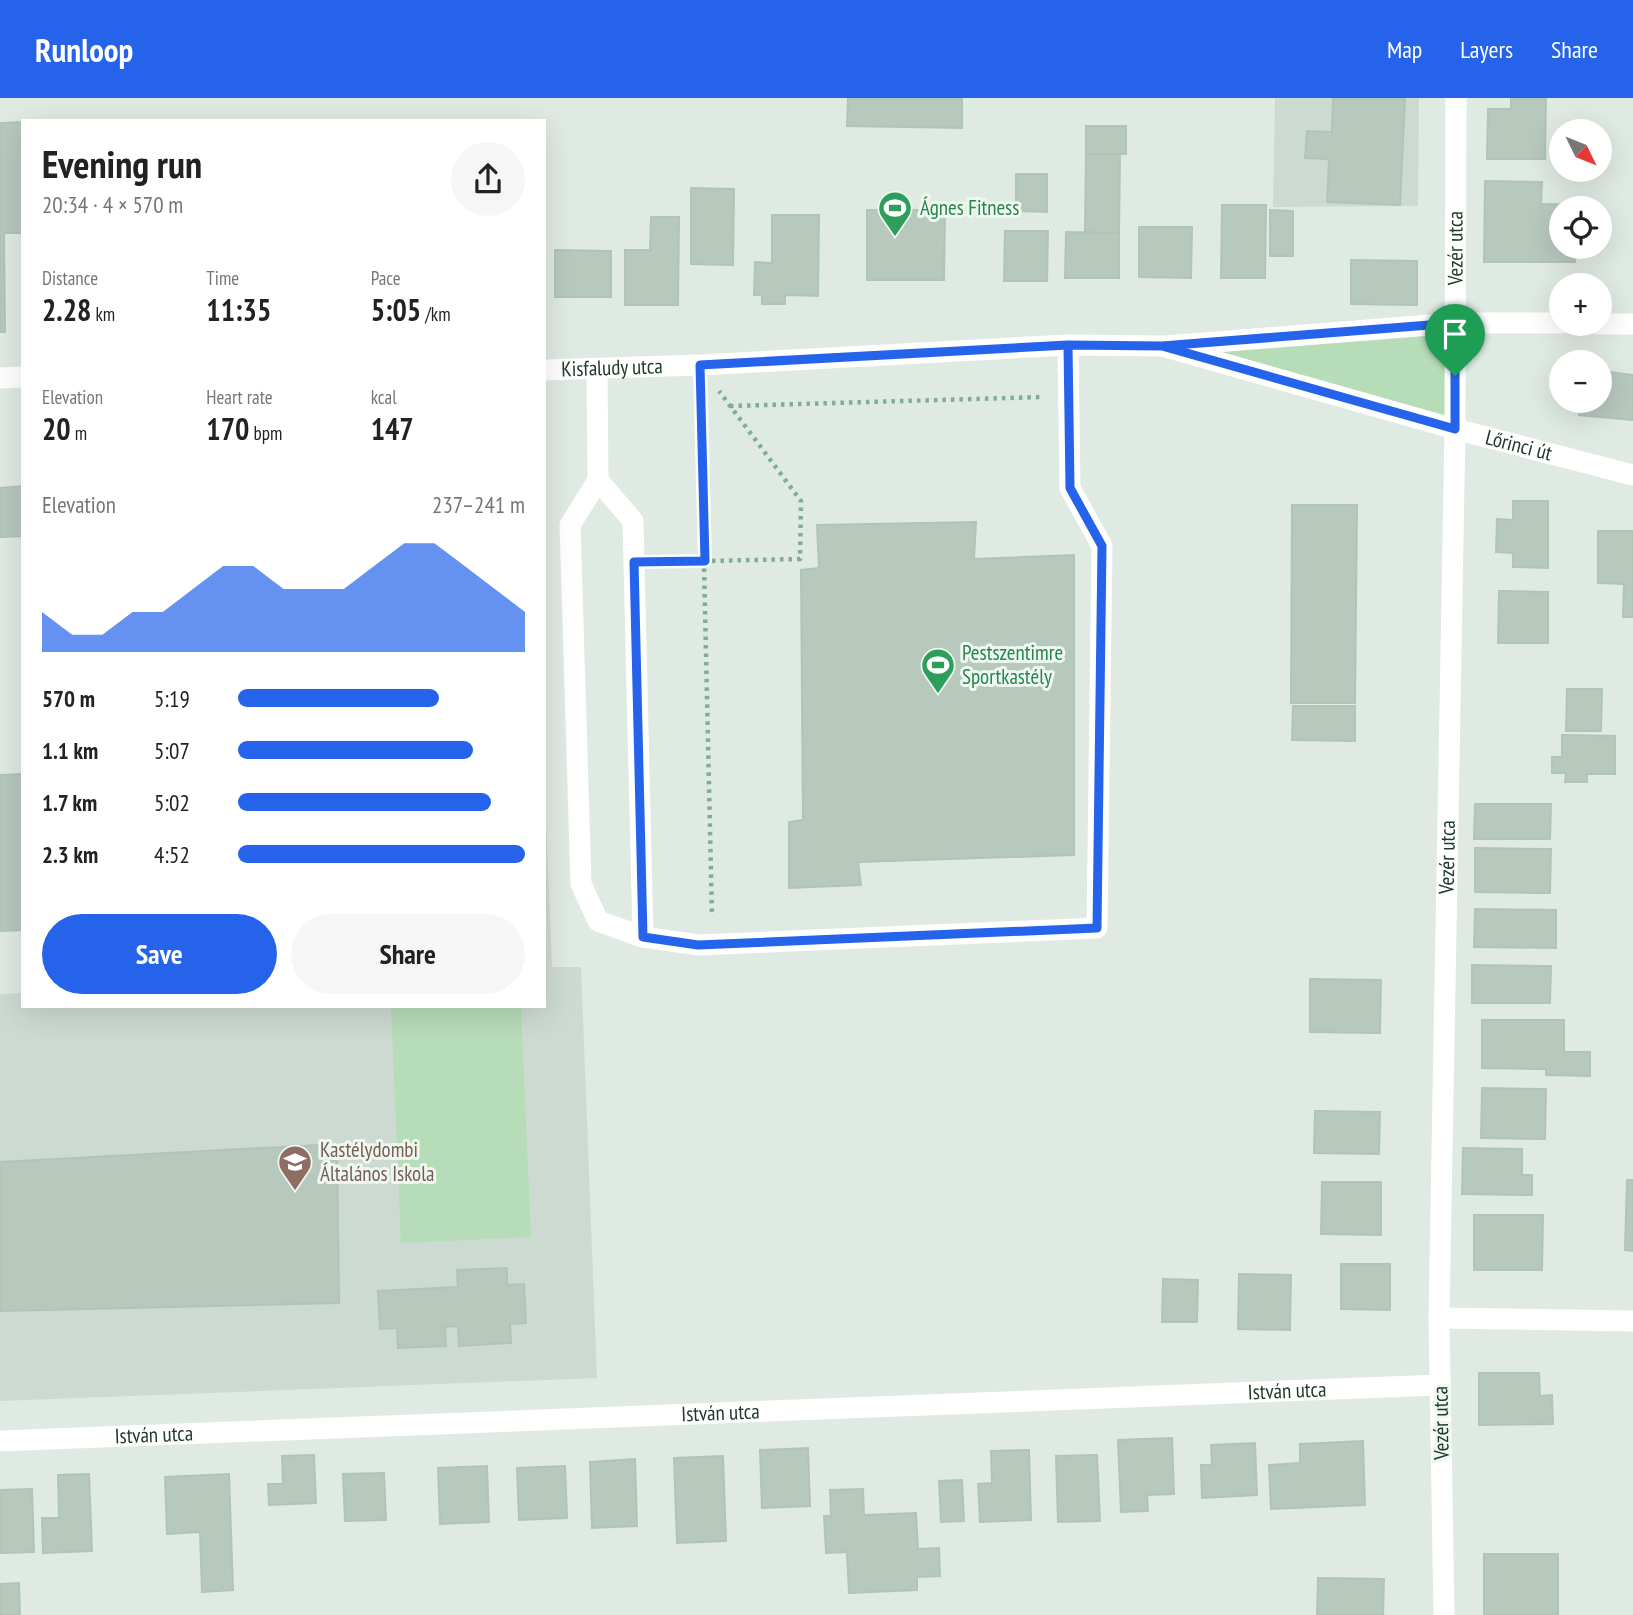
<!DOCTYPE html>
<html lang="en">
<head>
<meta charset="utf-8">
<style>
  body { margin:0; font-family:"PT Sans Narrow",sans-serif; background:#f6f6f6; color:#222; height:100vh; display:flex; flex-direction:column; font-size:26px; white-space:nowrap }
  * { box-sizing:border-box; margin:0 }
  p { font-size:23px; color:#767676 }
  .icon { flex:none; width:38px; height:38px; fill:none; stroke:currentColor; stroke-width:2; stroke-linecap:round; stroke-linejoin:round }
  .map { position:relative; flex:1; overflow:hidden }
  .side { position:absolute; left:21px; top:21px; width:525px; height:889px; display:flex; flex-direction:column; background:#fff; border-radius:0px; box-shadow:0 7px 28px #0002 }
  .side>* { flex:none }
  .needle { width:46px; rotate:133deg }
  .tools { position:absolute; left:1549px; top:21px; display:grid; gap:14px }
  .tools a { display:grid; place-items:center; width:63px; height:63px; border-radius:50%; background:#fff; box-shadow:0 7px 28px #0002; font-size:35px }
  .pin { position:absolute; display:grid; place-items:center; width:60px; height:60px; color:#fff; margin:-72px -30px; border-radius:50% 50% 50% 0; rotate:-45deg; box-shadow:0 0 7px #0007 }
  .pin .icon { rotate:45deg }
  .round { display:grid; place-items:center; flex:none; width:74px; height:74px; border-radius:37px; background:#f6f6f6 }
  .summary { display:flex; align-items:center; justify-content:space-between; height:119px; padding:0 21px }
  h1 { font-size:38px; font-weight:700; line-height:52px }
  .stats { display:grid; grid-template-columns:repeat(3,1fr); gap:10px; height:119px; padding:7px 21px }
  .stats div { display:grid; align-content:center }
  .stats b { font-size:30px; font-weight:700 }
  .stats small { font-size:19px; font-weight:400 }
  .stats p { font-size:19px }
  .chart { height:196px; padding:14px 21px }
  .chart p { display:flex; justify-content:space-between }
  .chart svg { width:100%; height:126px; margin-top:7px; fill:#2563eb; opacity:.7 }
  .action { display:flex; gap:14px; margin-top:auto; padding:14px 21px }
  .action a { flex:1; height:80px; border-radius:42px; background:#2563eb; color:#fff; font-size:28px; font-weight:700; line-height:80px; text-align:center }
  .action a+a { background:#f6f6f6; color:#222 }
  ul { padding:0 21px; list-style:none; font-size:23px }
  li { display:grid; grid-template-columns:112px 84px 1fr; align-items:center; height:52px }
  li i { height:18px; border-radius:9px; background:#2563eb }
  header { display:flex; align-items:center; gap:42px; box-sizing:border-box; height:98px; padding:0 35px; background:#2563eb; color:#fff }
  header strong { font-size:33px }
  nav { display:flex; gap:38px; margin-inline-start:auto; font-size:24px }
  .map>svg:first-child { display:block }
  .built { fill:#cddad1 }
  .green { fill:#b7dcb8 }
  .building { fill:#b7c8bd; stroke:#b1c4b8; stroke-width:2 }
  .lines { fill:none; stroke-linecap:round; stroke-linejoin:round }
  .path { stroke:#7fae94; stroke-width:4.5; stroke-dasharray:3.5 5; stroke-linecap:butt }
  .service { stroke:#fff; stroke-width:21 }
  .minor { stroke:#fff; stroke-width:21 }
  .tertiary { stroke:#fff; stroke-width:21 }
  .route-casing { stroke:#fff; stroke-width:14 }
  .route { stroke:#2563eb; stroke-width:9 }
  .labels { text-anchor:middle; stroke-width:6; stroke-linejoin:round; paint-order:stroke }
  .leisure-label { font-size:21px; fill:#27864d; stroke:#eff7f1; text-anchor:start }
  .street-label { font-size:21px; fill:#203a2d; stroke:#eff7f1 }
  .education-label { font-size:21px; fill:#785e54; stroke:#eff7f1; text-anchor:start }
</style>
</head>
<body>
<header>
<strong>Runloop</strong>
<nav><a>Map</a><a>Layers</a><a>Share</a></nav>
</header>
<div class="map">
<svg width="1633" height="1517" viewBox="0 0 1633 1517">
  <rect width="100%" height="100%" fill="#dfeae2"/>
  <path class="built" d="M1275,0h144l-1,108 -145,1z
    M544,675l8,194h29l16,411 -597,23v-407l23,-1v13h521z"/>
  <path class="green" d="M1455,225v106l-293,-83z
    M391,908h130l10,231 -130,6z"/>
  <path class="building" d="M848,0h114v30l-115,-2z
    M1333,0h72l-5,107 -73,-3 2,-43 -24,-1 2,-27 25,1z
    M1511,0h35l-1,61h-58l1,-50h23z
    M23,24v111h-19l1,99h-5v-209z
    M1086,28h40v28h-40z
    M1086,56h34l-1,79 -34,-1z
    M1016,76h31v38l-31,-1z
    M1485,83l57,1 -1,22 35,1v3h-15v39h15l-1,15h-91z
    M691,90l43,1 -1,76 -42,-1z
    M1222,107h44l-1,73h-44z
    M867,112h78l-1,70h-77z
    M1270,112l23,1v45h-23z
    M772,117h47l-1,81 -33,-1v9h-23v-9h-8l1,-33 17,1z
    M651,119h28l-1,88h-53v-55h25z
    M1139,129h53l-1,51 -52,-1z
    M1005,133h43l-1,50h-43z
    M1066,134l53,1v45h-54z
    M555,152l56,1v46h-56z
    M1351,162l66,1v44l-66,-1z
    M1600,273l33,4v45l-54,-5 2,-14h19z
    M23,388v50l-23,1v-49z
    M1513,403h35v67l-35,-1v-14l-17,-1 1,-33 16,1z
    M1292,407h65l-2,198h-64z
    M976,424l-2,37 100,-4v300l-216,7 3,23 -72,3v-66l14,-2 -2,-250 18,-2 -2,-43z
    M1598,433h35v86h-10l1,-33 -26,-1z
    M1499,493l49,1v51h-50z
    M1567,591h35l-1,42h-35z
    M1293,608h62v35l-63,-1z
    M1562,637l53,1v38h-28v8h-22l1,-9h-14v-16h10z
    M23,676v156l-23,1v-156z
    M1475,706h76l-1,35h-76z
    M1475,750l76,1 -1,44 -75,-1z
    M1475,811l81,1v38l-82,-1z
    M1472,867l79,1 -1,37h-78z
    M1310,881l71,1 -1,53 -70,-1z
    M1482,922h82v32h26v24l-44,-1v-6l-64,-1z
    M1482,990l64,1 -1,50 -64,-1z
    M1315,1013l65,1 -1,42 -65,-1z
    M337,1046l2,159 -339,8v-149z
    M1463,1050l59,1v26h10v20l-70,-1z
    M1627,1082h6v71l-8,-1z
    M1322,1084h59v53l-60,-1z
    M1474,1117h69l-1,55h-68z
    M1341,1166h49v46l-49,-1z
    M507,1170v17l17,-1 2,39 -16,1 1,19 -52,3 -1,-20 -13,1 1,19 -48,2 -1,-20 -17,1 -2,-38 80,-4 -1,-17z
    M1239,1176l52,1 -1,55 -52,-1z
    M1163,1181l35,1 -1,42h-35z
    M1479,1275h60l1,23 12,-1 1,29 -74,1z
    M1172,1340l2,56 -27,1 1,16 -27,1 -3,-72z
    M1363,1343l2,64 -94,4 -2,-44 31,-2v-19z
    M1255,1345l2,52 -55,3 -1,-33h11l-1,-20z
    M808,1350l2,58 -48,2 -2,-58z
    M1029,1352l2,70 -51,2 -2,-38 14,-1 -1,-32z
    M314,1357l2,48 -47,2 -1,-21h15l-1,-28z
    M1097,1357l3,66 -42,1 -2,-66z
    M723,1358l3,85 -49,2 -3,-85z
    M635,1361l2,67 -45,2 -2,-66z
    M487,1368l2,56 -49,2 -2,-56z
    M565,1368l2,52 -48,2 -2,-52z
    M384,1375l2,47 -41,1 -2,-47z
    M89,1376l3,77 -49,2 -1,-35h17l-1,-43z
    M229,1376l4,116 -31,2 -2,-60 -33,2 -2,-57z
    M962,1382l2,41 -23,1 -2,-41z
    M32,1391l2,63 -34,1v-63z
    M863,1391l1,26 52,-2 2,36 21,-1 1,28 -23,1v13l-68,3 -2,-41 -21,1 -2,-37h7l-1,-26z
    M1484,1456h74v61h-74z
    M1318,1480l66,1 -1,36h-66z
    M19,1485l1,32h-20v-31z"/>
  <g class="lines">
    <path class="path" d="M700,292l12,527
      M730,308l313,-9
      M661,464l139,-3 1,-58 -82,-110"/>
    <path class="service" d="M597,272l1,110 -28,45 11,359 17,37 45,16 55,8 399,-17 5,-382 -32,-58 -2,-143
      M598,382l35,41 10,416"/>
    <g class="minor">
      <path d="M1597,226h36"/>
      <path d="M1165,248l290,-23h106"/>
      <path d="M1439,1220l194,3"/>
      <path id="s1" d="M0,1343l1440,-56"/>
      <path id="s2" d="M1444,1517l-5,-297 16,-889 1,-331"/>
    </g>
    <g class="tertiary">
      <path id="s3" d="M544,272l156,-5 368,-20 94,1 293,83 178,46"/>
      <path d="M0,280l23,-1"/>
    </g>
  </g>
  <g class="lines">
    <g class="route-casing">
      <path id="route" d="M1455,278v-53l-293,23 -94,-1 -368,20 5,196 -71,1 9,375 55,8 399,-17 5,-382 -32,-58 -2,-143 94,1 293,83v-53"/>
    </g>
    <use href="#route" class="route"/>
  </g>
  <defs>
    <g id="stadium-pin" transform="scale(1.75)"><path d="M0 17L-7.5 6A9.5 9.5 0 1 1 7.5 6Z" fill="#2e9e5b" stroke="#eff7f1"/><path d="M0-5a6.5 5 0 1 0 0 10a6.5 5 0 1 0 0-10ZM-3.5-1.8h7v3.6h-7Z" fill="#fff"/></g>
    <g id="school-pin" transform="scale(1.75)"><path d="M0 17L-7.5 6A9.5 9.5 0 1 1 7.5 6Z" fill="#8d6e63" stroke="#eff7f1"/><path d="M0-5L7-2L0 1L-7-2ZM-4 1L0 2.5L4 1V4Q0 6-4 4Z" fill="#fff"/></g>
  </defs>
  <g fill-rule="evenodd">
    <use href="#stadium-pin" x="895" y="110"/>
    <use href="#stadium-pin" x="938" y="567"/>
    <use href="#school-pin" x="295" y="1064"/>
  </g>
  <g class="labels">
    <g class="leisure-label">
      <text x="920" y="117">Ágnes Fitness</text>
      <text x="962" y="562">Pestszentimre<tspan x="962" dy="24">Sportkastély</tspan></text>
    </g>
    <g class="street-label">
      <text dy="7" stroke="none"><textPath href="#s2" startOffset="1367">Vezér utca</textPath></text>
      <text dy="7" stroke="none"><textPath href="#s3" startOffset="68">Kisfaludy utca</textPath></text>
      <text dy="7" stroke="none"><textPath href="#s3" startOffset="989">Lőrinci út</textPath></text>
      <text dy="7" stroke="none"><textPath href="#s2" startOffset="758">Vezér utca</textPath></text>
      <text dy="7" stroke="none"><textPath href="#s1" startOffset="1288">István utca</textPath></text>
      <text dy="7" stroke="none"><textPath href="#s1" startOffset="721">István utca</textPath></text>
      <text transform="translate(1441 1325) rotate(-91)" y="7">Vezér utca</text>
      <text dy="7" stroke="none"><textPath href="#s1" startOffset="154">István utca</textPath></text>
    </g>
    <g class="education-label">
      <text x="320" y="1059">Kastélydombi<tspan x="320" dy="24">Általános Iskola</tspan></text>
    </g>
  </g>
</svg>
<div class="tools">
<a><svg class="needle" viewBox="-14 -14 28 28"><path d="M0-13l5 13h-10z" fill="#e53935"/><path d="M0 13l5-13h-10z" fill="#767676"/></svg></a>
<a><svg class="icon" aria-label="locate" viewBox="0 0 24 24"><circle cx="12" cy="12" r="6"/><path d="M12 2v4M12 18v4M2 12h4M18 12h4"/></svg></a>
<a>+</a>
<a>−</a>
</div>
<div class="pin" style="left:1455px;top:278px;background:#1e9e55"><svg class="icon" aria-label="arrive" viewBox="0 0 24 24"><path d="M6 21V4h12l-3 4 3 4H6"/></svg></div>
<section class="side">
<div class="summary"><div><h1>Evening run</h1><p>20:34 · 4 × 570 m</p></div><a class="round"><svg class="icon" aria-label="share" viewBox="0 0 24 24"><path d="M12 15V3M7 8l5-5 5 5M5 13v7h14v-7"/></svg></a></div>
<div class="stats">
<div><p>Distance</p><b>2.28<small> km</small></b></div>
<div><p>Time</p><b>11:35</b></div>
<div><p>Pace</p><b>5:05<small> /km</small></b></div>
</div>
<div class="stats">
<div><p>Elevation</p><b>20<small> m</small></b></div>
<div><p>Heart rate</p><b>170<small> bpm</small></b></div>
<div><p>kcal</p><b>147</b></div>
</div>
<div class="chart"><p><span>Elevation</span>237–241 m</p>
<svg viewBox="0 0 160 44" preserveAspectRatio="none"><path d="M0 44V30L10 38L20 38L30 30L40 30L50 22L60 14L70 14L80 22L90 22L100 22L110 14L120 6L130 6L140 14L150 22L160 30V44z"/></svg>
</div>
<ul>
<li><b>570 m</b>5:19<i style="width:70%"></i></li>
<li><b>1.1 km</b>5:07<i style="width:82%"></i></li>
<li><b>1.7 km</b>5:02<i style="width:88%"></i></li>
<li><b>2.3 km</b>4:52<i style="width:100%"></i></li>
</ul>
<div class="action"><a>Save</a><a>Share</a></div>
</section>
</div>
</body>
</html>
